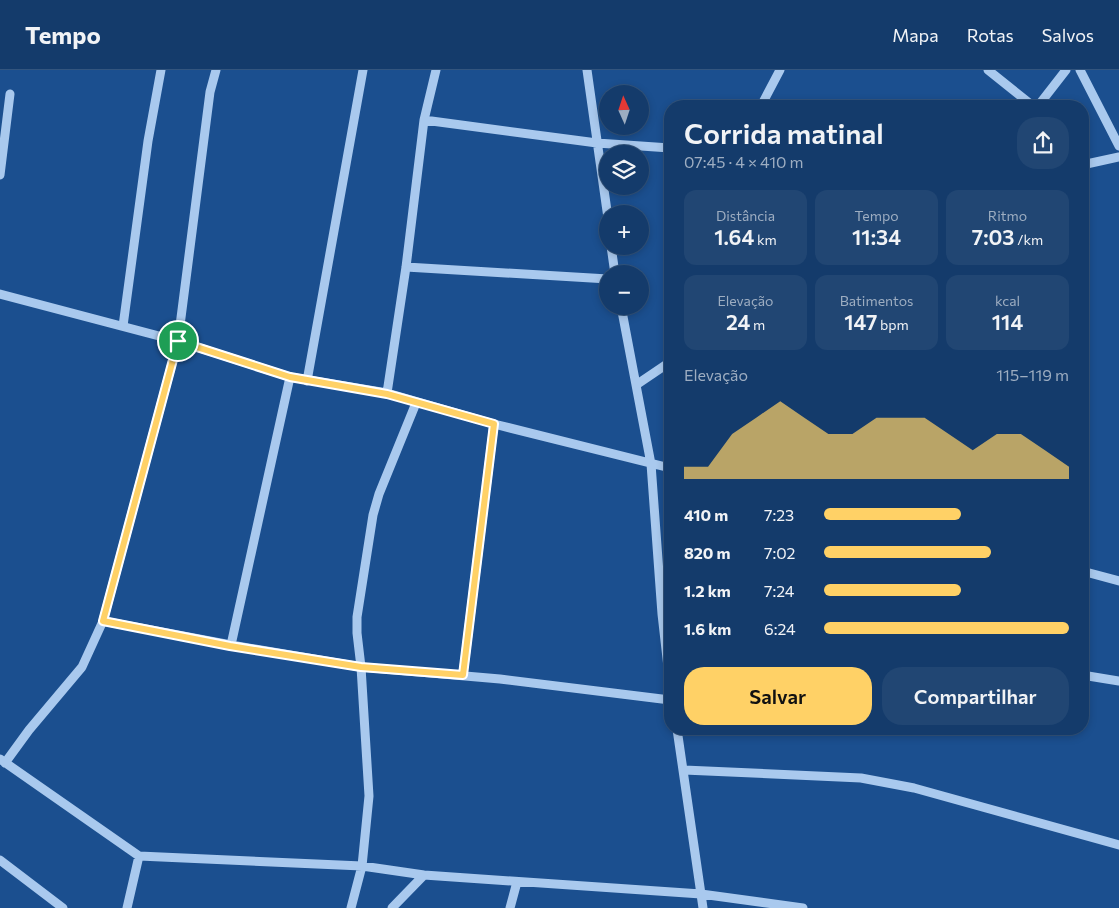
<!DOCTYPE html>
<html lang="pt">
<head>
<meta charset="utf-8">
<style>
  body { margin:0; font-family:Commissioner,sans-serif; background:#214673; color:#f1f3f6; height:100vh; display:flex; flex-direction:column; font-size:19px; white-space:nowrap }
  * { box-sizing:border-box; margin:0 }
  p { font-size:16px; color:#9dadc1 }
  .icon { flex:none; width:28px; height:28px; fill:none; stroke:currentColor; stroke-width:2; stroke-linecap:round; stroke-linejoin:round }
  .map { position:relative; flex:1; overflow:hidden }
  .drawer { position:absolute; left:664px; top:30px; width:425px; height:635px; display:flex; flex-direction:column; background:#143b6b; border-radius:20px; box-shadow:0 2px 8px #0003,0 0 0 1px #33557e }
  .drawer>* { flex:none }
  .needle { width:32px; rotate:357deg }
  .tools { position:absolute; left:599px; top:15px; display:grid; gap:10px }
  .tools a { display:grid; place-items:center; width:50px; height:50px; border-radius:50%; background:#143b6b; box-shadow:0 2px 8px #0003,0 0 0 1px #33557e; font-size:25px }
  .pin { position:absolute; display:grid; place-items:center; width:42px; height:42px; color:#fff; margin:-21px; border:2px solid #fff; border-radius:50%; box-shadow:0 1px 5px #0007 }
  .round { display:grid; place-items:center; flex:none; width:52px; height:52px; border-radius:20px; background:#214673 }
  .head { display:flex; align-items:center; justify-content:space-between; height:85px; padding:0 20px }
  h1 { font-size:28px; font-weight:600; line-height:38px }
  .stats { display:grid; grid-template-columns:repeat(3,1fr); gap:8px; height:85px; padding:5px 20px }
  .stats div { display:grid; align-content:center; border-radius:12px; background:#214673; text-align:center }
  .stats b { font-size:21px; font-weight:600 }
  .stats small { font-size:14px; font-weight:400 }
  .stats p { font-size:14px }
  .chart { height:140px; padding:10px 20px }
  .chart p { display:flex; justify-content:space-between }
  .chart svg { width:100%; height:90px; margin-top:5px; fill:#ffd166; opacity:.7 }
  .cta { display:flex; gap:10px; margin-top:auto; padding:10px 20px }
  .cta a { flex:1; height:58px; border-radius:20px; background:#ffd166; color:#111; font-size:20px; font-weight:600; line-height:58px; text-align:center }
  .cta a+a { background:#214673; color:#f1f3f6 }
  ul { padding:0 20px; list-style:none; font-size:16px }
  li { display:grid; grid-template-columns:80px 60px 1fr; align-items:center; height:38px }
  li i { height:12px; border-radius:6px; background:#ffd166 }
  header { display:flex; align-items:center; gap:30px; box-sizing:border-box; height:70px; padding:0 25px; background:#143b6b; border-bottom:1px solid #33557e }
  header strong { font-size:24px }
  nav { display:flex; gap:28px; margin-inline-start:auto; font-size:18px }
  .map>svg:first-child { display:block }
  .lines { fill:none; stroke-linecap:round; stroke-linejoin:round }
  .minor { stroke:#a9c9ee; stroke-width:9 }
  .route-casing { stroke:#fff; stroke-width:10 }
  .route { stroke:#ffd166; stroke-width:6 }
</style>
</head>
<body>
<header>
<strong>Tempo</strong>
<nav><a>Mapa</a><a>Rotas</a><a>Salvos</a></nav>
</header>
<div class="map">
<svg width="1119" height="838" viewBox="0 0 1119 838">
  <rect width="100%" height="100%" fill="#1b4f8f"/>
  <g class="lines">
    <path class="minor" d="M587,0l21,148
      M988,0l45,36
      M1080,0l39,76
      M761,36l19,-36
      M1038,36l28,-36
      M424,50l173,23 73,5
      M1082,95l37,-8
      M0,105l10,-81
      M611,176l4,28
      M406,197l202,12
      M0,224l178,47 112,36 97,16 107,31 176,44
      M621,236l30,158 11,150 8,71
      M123,256l25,-185 13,-71
      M307,311l56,-311
      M636,315l34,-23
      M387,323l19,-126 18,-147 12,-50
      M1082,501l37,10
      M103,551l128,24 130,22 139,12 170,21
      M231,575l59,-268
      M463,605l31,-251
      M1082,605l37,6
      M677,659l26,179
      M0,689l139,97 223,10 62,9 277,19 102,14
      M5,693l24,-33 53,-63 21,-46 75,-280 32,-249 6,-22
      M684,700l177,8 53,10 205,57
      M0,790l63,48
      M127,838l12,-52
      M351,838l11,-42 7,-70 -8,-129 -4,-34v-16l16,-102 6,-21 37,-91
      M392,838l32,-33
      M510,838l7,-26"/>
  </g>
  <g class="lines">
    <g class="route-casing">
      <path id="route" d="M178,271l112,36 97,17 107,30 -31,251 -102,-8 -131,-21 -127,-25z"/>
    </g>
    <use href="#route" class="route"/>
  </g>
</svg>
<div class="tools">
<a><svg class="needle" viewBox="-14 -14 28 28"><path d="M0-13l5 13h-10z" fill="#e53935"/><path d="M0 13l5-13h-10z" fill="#9dadc1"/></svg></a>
<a><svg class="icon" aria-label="layers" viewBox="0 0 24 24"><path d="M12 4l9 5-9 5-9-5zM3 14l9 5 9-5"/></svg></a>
<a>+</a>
<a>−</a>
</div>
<div class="pin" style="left:178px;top:271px;background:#1e9e55"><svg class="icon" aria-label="arrive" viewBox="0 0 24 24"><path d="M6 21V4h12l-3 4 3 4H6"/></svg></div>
<section class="drawer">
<div class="head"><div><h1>Corrida matinal</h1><p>07:45 · 4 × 410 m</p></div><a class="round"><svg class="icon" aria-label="share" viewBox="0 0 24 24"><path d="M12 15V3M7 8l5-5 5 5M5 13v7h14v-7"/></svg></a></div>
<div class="stats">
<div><p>Distância</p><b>1.64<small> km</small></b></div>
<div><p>Tempo</p><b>11:34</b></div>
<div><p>Ritmo</p><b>7:03<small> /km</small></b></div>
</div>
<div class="stats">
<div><p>Elevação</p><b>24<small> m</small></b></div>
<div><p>Batimentos</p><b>147<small> bpm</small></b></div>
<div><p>kcal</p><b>114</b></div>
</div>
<div class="chart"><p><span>Elevação</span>115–119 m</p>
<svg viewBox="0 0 160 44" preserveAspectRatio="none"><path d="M0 44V38L10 38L20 22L30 14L40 6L50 14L60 22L70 22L80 14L90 14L100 14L110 22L120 30L130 22L140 22L150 30L160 38V44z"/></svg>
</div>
<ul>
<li><b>410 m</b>7:23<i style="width:56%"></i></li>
<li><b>820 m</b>7:02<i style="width:68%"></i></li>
<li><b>1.2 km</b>7:24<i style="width:56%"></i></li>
<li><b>1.6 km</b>6:24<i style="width:100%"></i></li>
</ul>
<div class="cta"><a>Salvar</a><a>Compartilhar</a></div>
</section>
</div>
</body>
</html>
